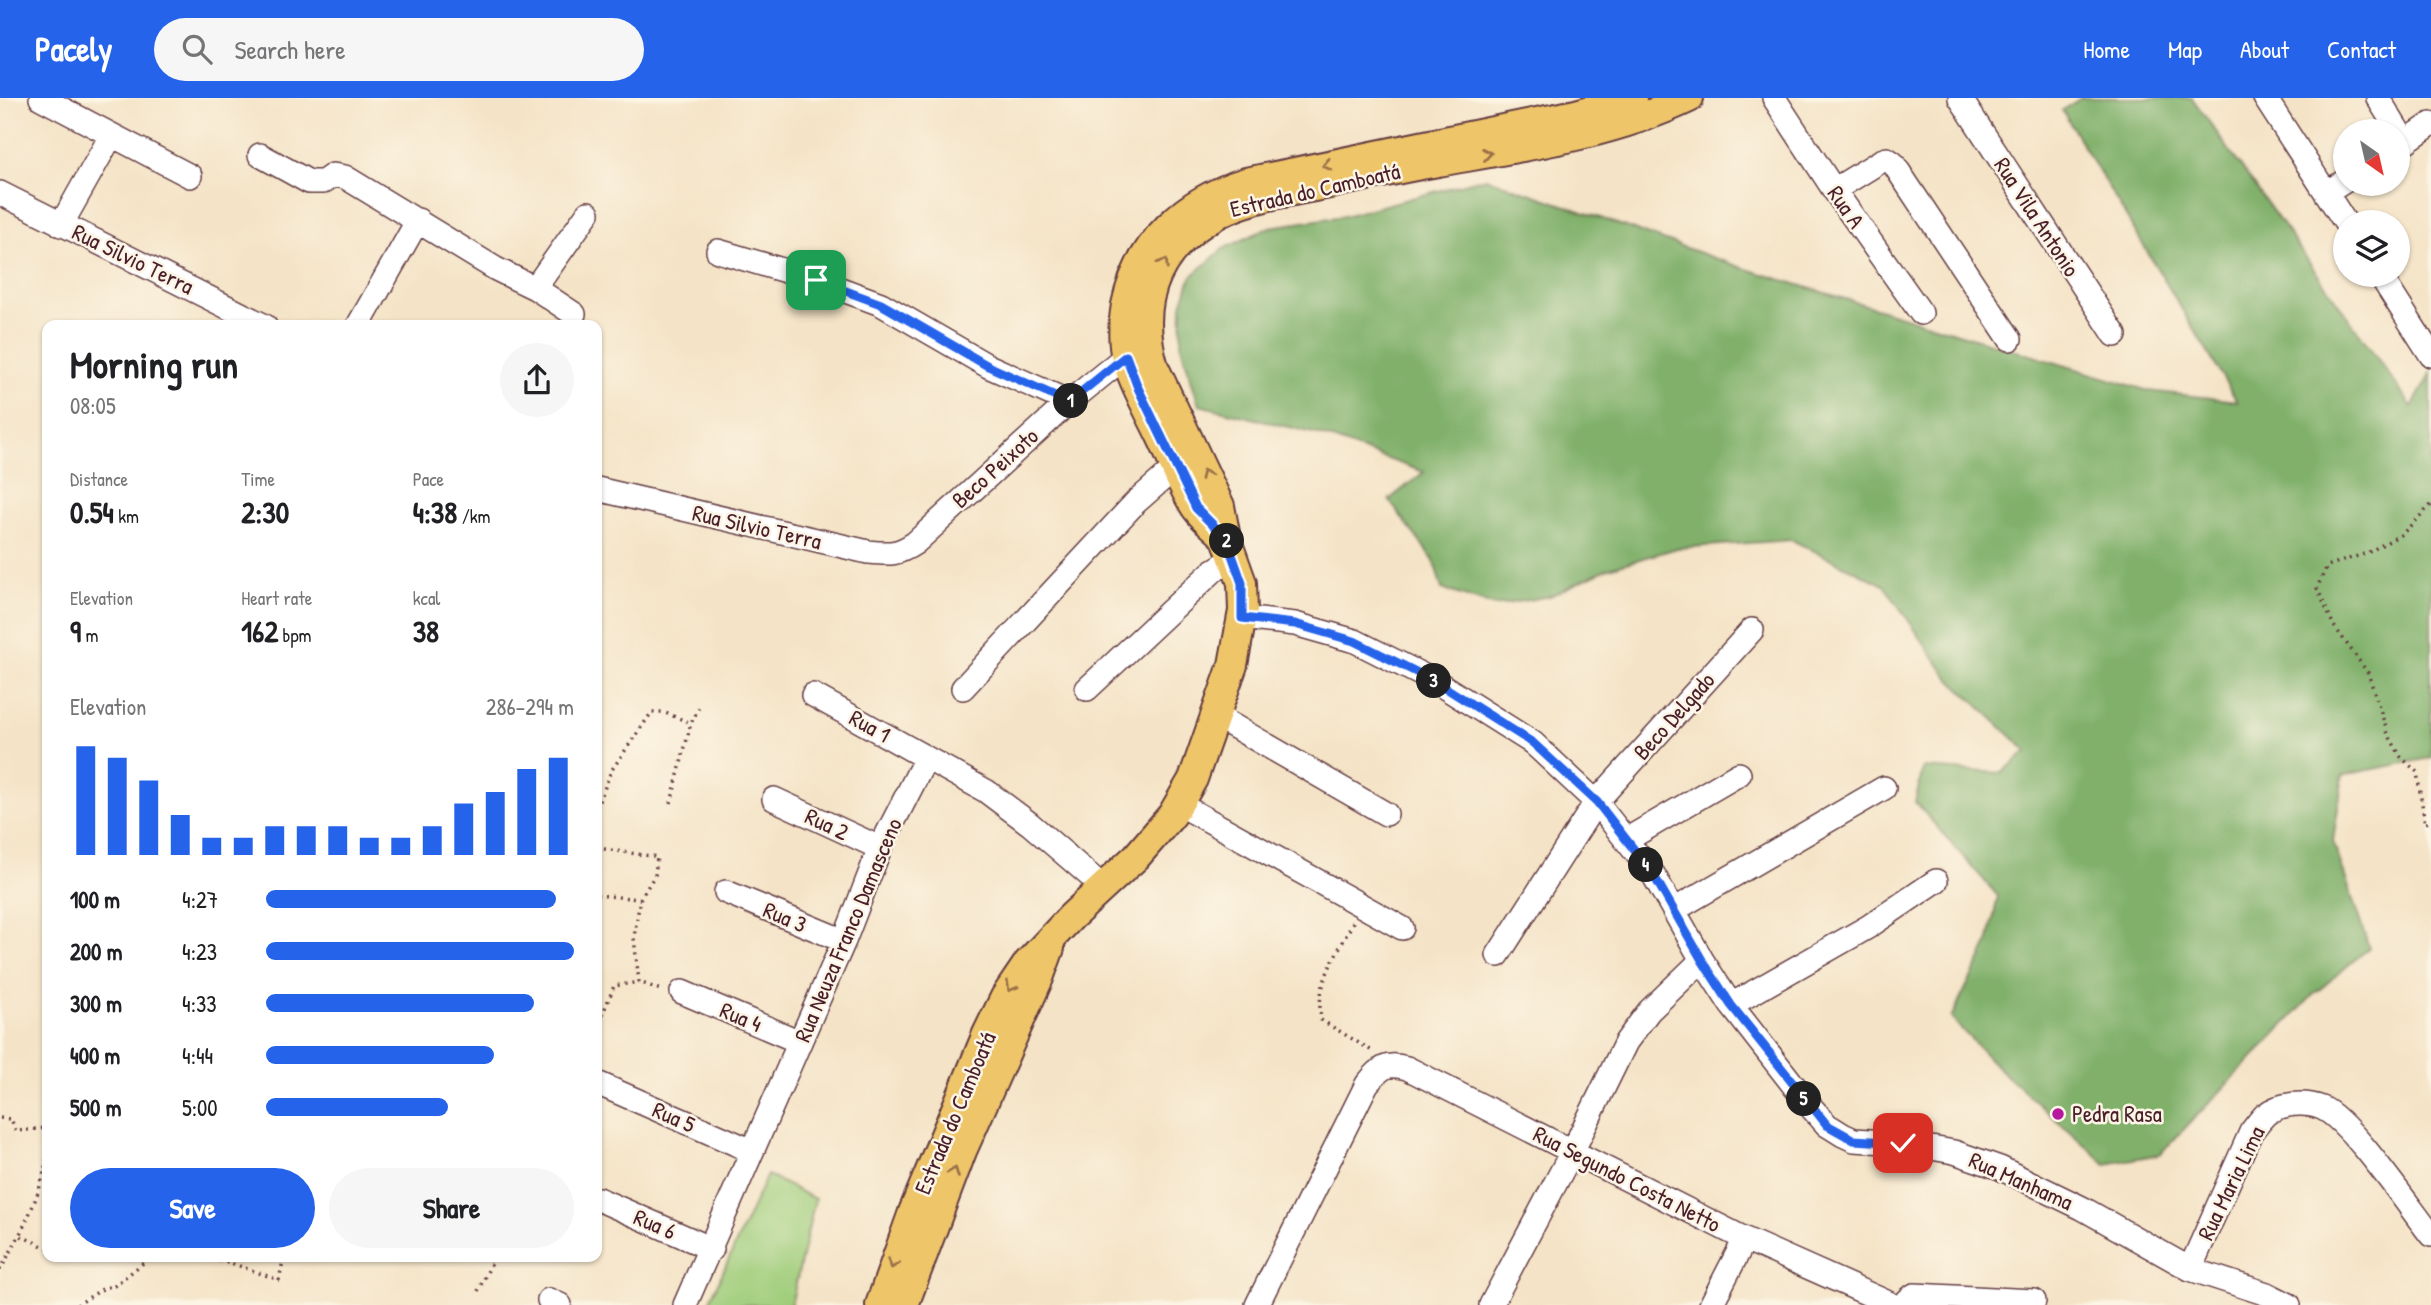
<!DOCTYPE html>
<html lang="en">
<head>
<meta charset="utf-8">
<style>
  body { margin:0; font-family:"Patrick Hand",sans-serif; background:#f6f6f6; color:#202124; height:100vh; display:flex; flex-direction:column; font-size:26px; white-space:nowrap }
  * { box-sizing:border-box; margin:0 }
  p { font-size:23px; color:#757577 }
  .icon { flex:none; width:38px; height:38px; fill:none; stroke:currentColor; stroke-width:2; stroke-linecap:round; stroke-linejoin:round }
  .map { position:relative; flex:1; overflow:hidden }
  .side { position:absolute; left:42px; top:222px; width:560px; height:942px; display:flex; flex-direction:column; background:#fff; border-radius:14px; box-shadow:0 2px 5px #0004 }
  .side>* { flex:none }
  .needle { width:46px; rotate:146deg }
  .buttons { position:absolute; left:2333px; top:21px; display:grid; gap:14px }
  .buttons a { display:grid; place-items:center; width:77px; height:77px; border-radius:50%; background:#fff; box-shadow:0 2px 5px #0004; font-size:35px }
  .pin { position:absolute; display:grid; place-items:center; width:60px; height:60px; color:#fff; margin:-30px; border-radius:14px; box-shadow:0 4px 10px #0006 }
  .km { position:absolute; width:35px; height:35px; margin:-18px; border-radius:50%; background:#222; color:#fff; font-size:19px; line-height:35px; text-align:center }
  .round { display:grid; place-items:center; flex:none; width:74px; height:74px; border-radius:37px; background:#f6f6f6 }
  .overview { display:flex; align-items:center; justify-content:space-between; height:119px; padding:0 28px }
  h1 { font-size:38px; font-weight:700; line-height:52px }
  .stats { display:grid; grid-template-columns:repeat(3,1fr); gap:10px; height:119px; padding:7px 28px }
  .stats div { display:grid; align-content:center }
  .stats b { font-size:30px; font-weight:700 }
  .stats small { font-size:19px; font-weight:400 }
  .stats p { font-size:19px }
  .chart { height:196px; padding:14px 28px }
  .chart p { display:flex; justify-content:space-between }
  .chart svg { width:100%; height:126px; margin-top:7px; stroke:#2563eb; stroke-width:6 }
  .button { display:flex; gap:14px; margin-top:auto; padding:14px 28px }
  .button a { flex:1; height:80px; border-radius:42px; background:#2563eb; color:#fff; font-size:28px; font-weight:700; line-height:80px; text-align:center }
  .button a+a { background:#f6f6f6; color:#202124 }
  ul { padding:0 28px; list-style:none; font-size:23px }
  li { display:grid; grid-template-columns:112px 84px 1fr; align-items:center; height:52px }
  li i { height:18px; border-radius:9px; background:#2563eb }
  header { display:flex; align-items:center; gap:42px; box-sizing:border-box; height:98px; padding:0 35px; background:#2563eb; color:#fff }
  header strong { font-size:33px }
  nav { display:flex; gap:38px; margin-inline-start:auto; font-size:24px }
  .search { width:490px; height:63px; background:#f6f6f6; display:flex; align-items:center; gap:18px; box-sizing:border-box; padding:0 24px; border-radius:38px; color:#757577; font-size:26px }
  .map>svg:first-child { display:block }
  .green { fill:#a0cd7b; stroke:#757653; stroke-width:2 }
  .forest { fill:#80b06b; stroke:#65684b; stroke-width:2 }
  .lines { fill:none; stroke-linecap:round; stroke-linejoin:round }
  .minor-casing { stroke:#643c42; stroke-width:26 }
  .major-casing { stroke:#643c42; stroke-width:32 }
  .path { stroke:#643c42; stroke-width:3.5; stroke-dasharray:2 5; stroke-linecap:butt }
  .minor { stroke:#fff; stroke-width:23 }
  .major { stroke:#eec569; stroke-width:28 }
  .oneway { stroke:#9c724a }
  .route-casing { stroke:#fff; stroke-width:14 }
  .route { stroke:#2563eb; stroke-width:9 }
  .poi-dot { fill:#b5179e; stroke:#fcf5e5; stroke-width:2.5 }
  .labels { text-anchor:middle; stroke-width:5; stroke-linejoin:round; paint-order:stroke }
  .street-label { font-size:23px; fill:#4a1f2b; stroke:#fcf5e5 }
  .poi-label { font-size:23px; fill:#4a1f2b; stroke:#fcf5e5; text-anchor:start }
</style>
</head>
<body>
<header>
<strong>Pacely</strong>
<div class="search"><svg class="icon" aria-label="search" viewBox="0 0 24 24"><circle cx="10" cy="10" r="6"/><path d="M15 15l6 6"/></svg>Search here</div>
<nav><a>Home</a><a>Map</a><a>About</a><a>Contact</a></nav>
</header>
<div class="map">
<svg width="2431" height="1207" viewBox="0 0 2431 1207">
  <rect width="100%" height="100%" fill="#fcf5e5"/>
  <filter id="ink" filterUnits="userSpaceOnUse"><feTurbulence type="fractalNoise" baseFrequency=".0143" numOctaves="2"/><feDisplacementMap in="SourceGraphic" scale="14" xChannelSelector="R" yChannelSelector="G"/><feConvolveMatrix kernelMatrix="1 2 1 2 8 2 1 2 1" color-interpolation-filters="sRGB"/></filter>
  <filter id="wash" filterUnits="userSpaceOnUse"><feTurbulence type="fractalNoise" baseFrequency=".00686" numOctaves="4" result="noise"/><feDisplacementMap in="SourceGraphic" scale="28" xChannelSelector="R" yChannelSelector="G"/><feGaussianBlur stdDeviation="1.57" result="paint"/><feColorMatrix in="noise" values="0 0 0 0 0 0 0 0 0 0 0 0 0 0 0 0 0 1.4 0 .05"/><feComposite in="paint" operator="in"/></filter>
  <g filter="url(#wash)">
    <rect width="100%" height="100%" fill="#f4e3c6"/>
    <path class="green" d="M767,1077l48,24 -24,106h-83z"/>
    <path class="forest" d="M2081,0h111l220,309 19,-34v385l-88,17 -10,66 36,107 -55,46 -154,160 -54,10 -109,-97 -46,-49 37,-74 10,-48 -83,-94 8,-34 79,5 25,-22 -80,-75 -63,-91 -92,-45 -115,8 -71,21 -56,27 -55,10 -53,-17 -8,-28 -45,-61 35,-28 -103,-37 -122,-30 -18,-59 1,-41 9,-28 32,-28 47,-22 74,-11 142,-38 257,90 406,123 88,10 -175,-291z"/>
  </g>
  <g filter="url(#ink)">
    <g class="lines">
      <g class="minor-casing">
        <path id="minor" d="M41,0l149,78
          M1774,0l60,92 87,123
          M1960,0l155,237
          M2265,0l80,124
          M2378,0l27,44
          M2398,49l33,-23
          M260,57l49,27h14l10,-7 12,2 151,92 39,19 53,-75
          M1834,92l47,-29 6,-2 6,4 117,176
          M0,95l265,133
          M2326,95l19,-12
          M61,127l50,-89
          M718,153l98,29 65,24 107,62 81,36
          M2380,177l51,80
          M535,190l39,26
          M358,228l60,-106
          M597,391l271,63c22,2 29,3 47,-9l154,-141 57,-46 14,-7
          M1242,520l53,6 60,17 83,42 95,60 63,59 30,38 27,34 49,86 29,45 78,100 18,20 16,10 11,5 49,3 51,9 46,16 82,40 108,61 77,25 22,11
          M963,590l172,-185 41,-36
          M1087,591l126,-118 21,-13
          M813,597l173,96 44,33 73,63
          M1216,618l170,98
          M774,701l106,49
          M1179,706l223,124
          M1626,742l113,-66
          M726,794l118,49
          M1674,812l210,-122
          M1498,857l98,-153 156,-172
          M682,894l118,50
          M1731,907l137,-78 68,-46
          M597,985l155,68
          M598,1101l114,50
          M2190,1171l61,-137c4,-5 9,-12 14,-17 14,-12 40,-14 57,-7 28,12 87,99 109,127
          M549,1202l11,5
          M685,1207l159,-364 36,-93 46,-90
          M1257,1207l110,-221c14,-16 18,-22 40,-16l338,171 148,66
          M1491,1207l82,-155 53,-108 23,-31 53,-51
          M1711,1207l34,-66
          M1905,1207l3,-5 6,-5 120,6"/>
      </g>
      <g class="major-casing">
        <path id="major" d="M1226,440c-9,-9 -22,-19 -30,-30 -14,-20 -24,-50 -35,-72 -12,-25 -27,-51 -35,-78 -4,-17 -3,-36 0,-53 13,-63 60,-105 120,-123l330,-68 57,-16
          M880,1207l33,-93 74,-178 18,-37 23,-34 43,-46 65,-60 36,-42 21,-36 40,-114 10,-54 -1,-28 -16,-45 -6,-32 -66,-139c-18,-61 -1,-112 53,-147 36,-23 85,-28 127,-37 34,-7 69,-15 104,-21 85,-15 173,-27 251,-64
          M904,1207l58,-154 77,-173 11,-30"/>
      </g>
      <path class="path" d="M2431,407l-29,29 -35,19 -40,13 -10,22 17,38 34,47 20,61 13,23 16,15 8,52 6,-4
        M671,705l20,-80 10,-19
        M597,710l14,-37 41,-59h11l28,11
        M597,750l60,9 -2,18 -15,24 -6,39 5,44 22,8
        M597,797l43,4
        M1353,824c-16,33 -38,61 -32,98l53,32
        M597,930l17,-42 25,-4
        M0,1020l11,1 5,12 31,-3
        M21,1138l26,12
        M184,1158l44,6 51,18 5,-24
        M529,1158l7,4
        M0,1172c18,-30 41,-74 46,-109 2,-10 0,-22 1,-33
        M478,1193l17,-35
        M77,1207l27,-17 10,-2 38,-30"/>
      <use href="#minor" class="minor"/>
      <use href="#major" class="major"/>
    </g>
    <defs><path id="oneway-chevron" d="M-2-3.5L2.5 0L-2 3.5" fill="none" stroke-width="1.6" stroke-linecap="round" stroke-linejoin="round" transform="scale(1.75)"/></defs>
    <g class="oneway">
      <use href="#oneway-chevron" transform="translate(1487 56) rotate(-9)"/>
      <use href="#oneway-chevron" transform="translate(1327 67) rotate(168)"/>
      <use href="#oneway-chevron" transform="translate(1164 165) rotate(-58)"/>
      <use href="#oneway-chevron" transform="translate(1205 376) rotate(-114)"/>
      <use href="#oneway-chevron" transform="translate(1011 889) rotate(120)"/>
      <use href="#oneway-chevron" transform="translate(954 1074) rotate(-69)"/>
      <use href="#oneway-chevron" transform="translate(893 1166) rotate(110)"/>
    </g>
  </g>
  <g class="lines" filter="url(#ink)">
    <g class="route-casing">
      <path id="route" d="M816,182l65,24 107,62 81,36 57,-46 12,32 58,120 30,30 16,45v35l53,6 59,17 84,42 95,60 64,59 56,72 49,86 29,45 96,120 27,15 49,3"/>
    </g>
    <use href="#route" class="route"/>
  </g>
  <circle class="poi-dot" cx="2058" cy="1016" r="7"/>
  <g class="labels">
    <g class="street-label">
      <text transform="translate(1315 92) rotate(-13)" y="8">Estrada do Camboatá</text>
      <text transform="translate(1846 109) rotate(55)" y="8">Rua A</text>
      <text transform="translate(2037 119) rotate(57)" y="8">Rua Vila Antonio</text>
      <text transform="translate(133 161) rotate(26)" y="8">Rua Silvio Terra</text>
      <text transform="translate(995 370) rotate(-42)" y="8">Beco Peixoto</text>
      <text transform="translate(757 429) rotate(13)" y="8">Rua Silvio Terra</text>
      <text transform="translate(1674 618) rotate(-48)" y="8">Beco Delgado</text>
      <text transform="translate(870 628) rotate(29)" y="8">Rua 1</text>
      <text transform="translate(827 726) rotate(25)" y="8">Rua 2</text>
      <text transform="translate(785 819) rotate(23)" y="8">Rua 3</text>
      <text transform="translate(848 832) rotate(-67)" y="8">Rua Neuza Franco Damasceno</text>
      <text transform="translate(741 919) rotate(23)" y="8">Rua 4</text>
      <text transform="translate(955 1015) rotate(-67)" y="8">Estrada do Camboatá</text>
      <text transform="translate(674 1019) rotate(24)" y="8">Rua 5</text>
      <text transform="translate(1627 1081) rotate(27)" y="8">Rua Segundo Costa Netto</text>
      <text transform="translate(2021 1083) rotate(24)" y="8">Rua Manhama</text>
      <text transform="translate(2231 1085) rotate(-64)" y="8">Rua Maria Lima</text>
      <text transform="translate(655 1126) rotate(23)" y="8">Rua 6</text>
    </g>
    <g class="poi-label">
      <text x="2072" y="1024">Pedra Rasa</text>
    </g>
  </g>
</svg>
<div class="buttons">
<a><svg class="needle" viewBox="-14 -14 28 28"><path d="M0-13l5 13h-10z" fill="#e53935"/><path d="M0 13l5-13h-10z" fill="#757577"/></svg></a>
<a><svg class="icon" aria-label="layers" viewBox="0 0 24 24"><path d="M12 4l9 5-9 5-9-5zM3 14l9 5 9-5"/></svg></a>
</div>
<div class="pin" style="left:816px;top:182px;background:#1e9e55"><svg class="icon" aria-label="arrive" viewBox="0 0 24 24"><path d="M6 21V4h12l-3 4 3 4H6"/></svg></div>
<div class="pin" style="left:1903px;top:1045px;background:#d93025"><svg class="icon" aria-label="check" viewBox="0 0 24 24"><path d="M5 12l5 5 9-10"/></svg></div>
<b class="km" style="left:1071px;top:303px">1</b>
<b class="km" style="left:1227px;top:443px">2</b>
<b class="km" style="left:1434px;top:583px">3</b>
<b class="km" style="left:1646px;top:767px">4</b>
<b class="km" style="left:1804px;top:1001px">5</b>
<section class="side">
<div class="overview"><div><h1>Morning run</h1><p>08:05</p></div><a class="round"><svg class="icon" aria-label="share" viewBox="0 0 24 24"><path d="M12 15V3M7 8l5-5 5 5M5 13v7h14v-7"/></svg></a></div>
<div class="stats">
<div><p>Distance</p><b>0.54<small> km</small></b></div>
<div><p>Time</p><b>2:30</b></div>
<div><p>Pace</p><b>4:38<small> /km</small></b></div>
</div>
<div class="stats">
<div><p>Elevation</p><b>9<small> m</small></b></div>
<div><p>Heart rate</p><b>162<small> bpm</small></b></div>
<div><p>kcal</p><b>38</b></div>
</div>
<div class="chart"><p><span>Elevation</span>286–294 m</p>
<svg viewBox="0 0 160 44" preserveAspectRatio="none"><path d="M5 44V6M15 44V10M25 44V18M35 44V30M45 44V38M55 44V38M65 44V34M75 44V34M85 44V34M95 44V38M105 44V38M115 44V34M125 44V26M135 44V22M145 44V14M155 44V10"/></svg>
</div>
<ul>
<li><b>100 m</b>4:27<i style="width:94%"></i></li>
<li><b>200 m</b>4:23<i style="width:100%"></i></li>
<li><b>300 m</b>4:33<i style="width:87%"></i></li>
<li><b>400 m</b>4:44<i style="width:74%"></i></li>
<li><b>500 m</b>5:00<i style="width:59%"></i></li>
</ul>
<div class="button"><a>Save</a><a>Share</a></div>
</section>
</div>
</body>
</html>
